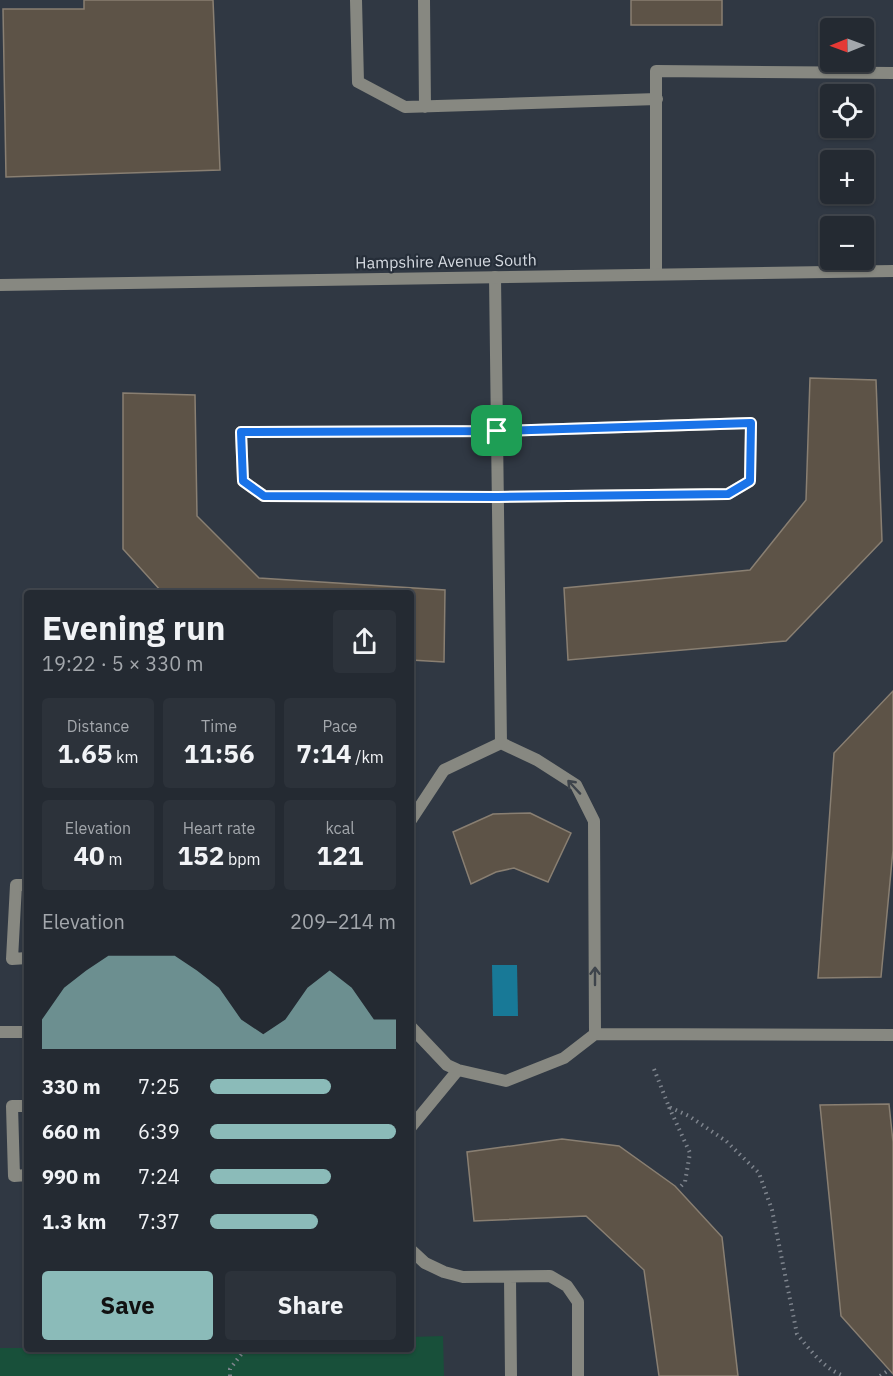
<!DOCTYPE html>
<html lang="en">
<head>
<meta charset="utf-8">
<style>
  body { margin:0; font-family:"IBM Plex Sans",sans-serif; background:#2c323a; color:#f1f3f6; height:100vh; display:flex; flex-direction:column; font-size:22px; white-space:nowrap }
  * { box-sizing:border-box; margin:0 }
  p { font-size:20px; color:#a3a7ac }
  .icon { flex:none; width:33px; height:33px; fill:none; stroke:currentColor; stroke-width:2; stroke-linecap:round; stroke-linejoin:round }
  .map { position:relative; flex:1; overflow:hidden }
  .details { position:absolute; left:24px; top:590px; width:390px; height:762px; display:flex; flex-direction:column; background:#242a32; border-radius:6px; box-shadow:0 2px 4px #0004,0 0 0 2px #41464d }
  .details>* { flex:none }
  .needle { width:39px; rotate:269deg }
  .controls { position:absolute; left:820px; top:18px; display:grid; gap:12px }
  .controls a { display:grid; place-items:center; width:54px; height:54px; border-radius:6px; background:#242a32; box-shadow:0 2px 4px #0004,0 0 0 2px #41464d; font-size:30px }
  .pin { position:absolute; display:grid; place-items:center; width:51px; height:51px; color:#fff; margin:-26px; border-radius:12px; box-shadow:0 3px 9px #0006 }
  .round { display:grid; place-items:center; flex:none; width:63px; height:63px; border-radius:6px; background:#2c323a }
  .summary { display:flex; align-items:center; justify-content:space-between; height:102px; padding:0 18px }
  h1 { font-size:33px; font-weight:700; line-height:45px }
  .stats { display:grid; grid-template-columns:repeat(3,1fr); gap:9px; height:102px; padding:6px 18px }
  .stats div { display:grid; align-content:center; border-radius:6px; background:#2c323a; text-align:center }
  .stats b { font-size:26px; font-weight:700 }
  .stats small { font-size:16px; font-weight:400 }
  .stats p { font-size:16px }
  .chart { height:168px; padding:12px 18px }
  .chart p { display:flex; justify-content:space-between }
  .chart svg { width:100%; height:108px; margin-top:6px; fill:#8bbbb9; opacity:.7 }
  .action { display:flex; gap:12px; margin-top:auto; padding:12px 18px }
  .action a { flex:1; height:69px; border-radius:6px; background:#8bbbb9; color:#111; font-size:24px; font-weight:700; line-height:69px; text-align:center }
  .action a+a { background:#2c323a; color:#f1f3f6 }
  ul { padding:0 18px; list-style:none; font-size:20px }
  li { display:grid; grid-template-columns:96px 72px 1fr; align-items:center; height:45px }
  li i { height:15px; border-radius:8px; background:#8bbbb9 }
  .map>svg:first-child { display:block }
  .green { fill:#18503a }
  .water { fill:#187997 }
  .building { fill:#5d5347; stroke:#897f72; stroke-width:1.5 }
  .lines { fill:none; stroke-linecap:round; stroke-linejoin:round }
  .path { stroke:#7e848d; stroke-width:4; stroke-dasharray:1.5 4.5; stroke-linecap:butt }
  .service { stroke:#878881; stroke-width:12 }
  .tertiary { stroke:#878881; stroke-width:12 }
  .oneway { stroke:#3e444b }
  .route-casing { stroke:#fff; stroke-width:12 }
  .route { stroke:#1a73e8; stroke-width:8 }
  .labels { text-anchor:middle; stroke-width:4.5; stroke-linejoin:round; paint-order:stroke }
  .street-label { font-size:16px; fill:#d5dae1; stroke:#262e39 }
</style>
</head>
<body>
<div class="map">
<svg width="893" height="1376" viewBox="0 0 893 1376">
  <rect width="100%" height="100%" fill="#303843"/>
  <path class="green" d="M443,1336l1,40h-444v-28h411v-11z"/>
  <path class="water" d="M492,965h25l1,51h-25z"/>
  <path class="building" d="M84,0h129l7,170 -214,7 -3,-168h81z
    M631,0h91v25h-91z
    M810,378l66,2 6,161 -96,100 -218,19 -4,-72 186,-18 56,-70z
    M123,393l72,2 2,121 62,62 186,12 -1,72 -33,-2v-68h-249l-39,-43z
    M893,691v159l-12,127 -63,1 16,-225z
    M530,813l41,20 -23,49 -34,-14 -18,4 -25,12 -18,-52 40,-18z
    M889,1104l4,38v232l-52,-58 -21,-211z
    M562,1139l57,7 56,40 47,51 16,139h-79l-15,-106 -58,-54 -112,5 -7,-69z
    M23,1243l4,1v68l-3,1z"/>
  <g class="lines">
    <path class="path" d="M654,1069l15,38 20,9 37,25 33,32 13,37 25,124c13,16 27,35 47,42
      M669,1107l21,46 -5,29 -7,7
      M230,1376v-7l16,-21
      M880,1376l9,-6"/>
    <path class="service" d="M356,0l2,82 47,25 252,-8
      M424,0l1,107
      M656,274v-203l237,2
      M495,277l6,466
      M751,423l-1,58 -22,13 -230,3 -234,-1 -21,-15 -2,-49 256,-1z
      M411,820l33,-50 57,-27 36,17 39,25 18,36 1,213
      M27,885h-11l-4,74 15,-1
      M411,1027l36,38 11,5 48,11 58,-23 31,-24 298,1
      M0,1032h27
      M27,1106h-15l2,70 13,-1
      M411,1127l47,-57
      M411,1250l14,13 19,9 19,5 87,-1 17,10 11,16v74
      M510,1278l1,98"/>
    <path class="tertiary" d="M0,285l893,-14"/>
  </g>
  <defs><path id="oneway-shaft" d="M-6 0H5M1.5-3L5.5 0L1.5 3" fill="none" stroke-width="1.6" stroke-linecap="round" stroke-linejoin="round" transform="scale(1.5)"/></defs>
  <g class="oneway">
    <use href="#oneway-shaft" transform="translate(574 787) rotate(-133)"/>
    <use href="#oneway-shaft" transform="translate(595 976) rotate(-90)"/>
  </g>
  <g class="lines">
    <g class="route-casing">
      <path id="route" d="M751,423l-1,58 -22,13 -230,3 -234,-1 -21,-15 -2,-49 256,-1z"/>
    </g>
    <use href="#route" class="route"/>
  </g>
  <g class="labels">
    <g class="street-label">
      <text transform="translate(446 261) rotate(-1)" y="6">Hampshire Avenue South</text>
    </g>
  </g>
</svg>
<div class="controls">
<a><svg class="needle" viewBox="-14 -14 28 28"><path d="M0-13l5 13h-10z" fill="#e53935"/><path d="M0 13l5-13h-10z" fill="#a3a7ac"/></svg></a>
<a><svg class="icon" aria-label="locate" viewBox="0 0 24 24"><circle cx="12" cy="12" r="6"/><path d="M12 2v4M12 18v4M2 12h4M18 12h4"/></svg></a>
<a>+</a>
<a>−</a>
</div>
<div class="pin" style="left:497px;top:431px;background:#1e9e55"><svg class="icon" aria-label="arrive" viewBox="0 0 24 24"><path d="M6 21V4h12l-3 4 3 4H6"/></svg></div>
<section class="details">
<div class="summary"><div><h1>Evening run</h1><p>19:22 · 5 × 330 m</p></div><a class="round"><svg class="icon" aria-label="share" viewBox="0 0 24 24"><path d="M12 15V3M7 8l5-5 5 5M5 13v7h14v-7"/></svg></a></div>
<div class="stats">
<div><p>Distance</p><b>1.65<small> km</small></b></div>
<div><p>Time</p><b>11:56</b></div>
<div><p>Pace</p><b>7:14<small> /km</small></b></div>
</div>
<div class="stats">
<div><p>Elevation</p><b>40<small> m</small></b></div>
<div><p>Heart rate</p><b>152<small> bpm</small></b></div>
<div><p>kcal</p><b>121</b></div>
</div>
<div class="chart"><p><span>Elevation</span>209–214 m</p>
<svg viewBox="0 0 160 44" preserveAspectRatio="none"><path d="M0 44V32L10 19L20 12L30 6L40 6L50 6L60 6L70 12L80 19L90 32L100 38L110 32L120 19L130 12L140 19L150 32L160 32V44z"/></svg>
</div>
<ul>
<li><b>330 m</b>7:25<i style="width:65%"></i></li>
<li><b>660 m</b>6:39<i style="width:100%"></i></li>
<li><b>990 m</b>7:24<i style="width:65%"></i></li>
<li><b>1.3 km</b>7:37<i style="width:58%"></i></li>
</ul>
<div class="action"><a>Save</a><a>Share</a></div>
</section>
</div>
</body>
</html>
